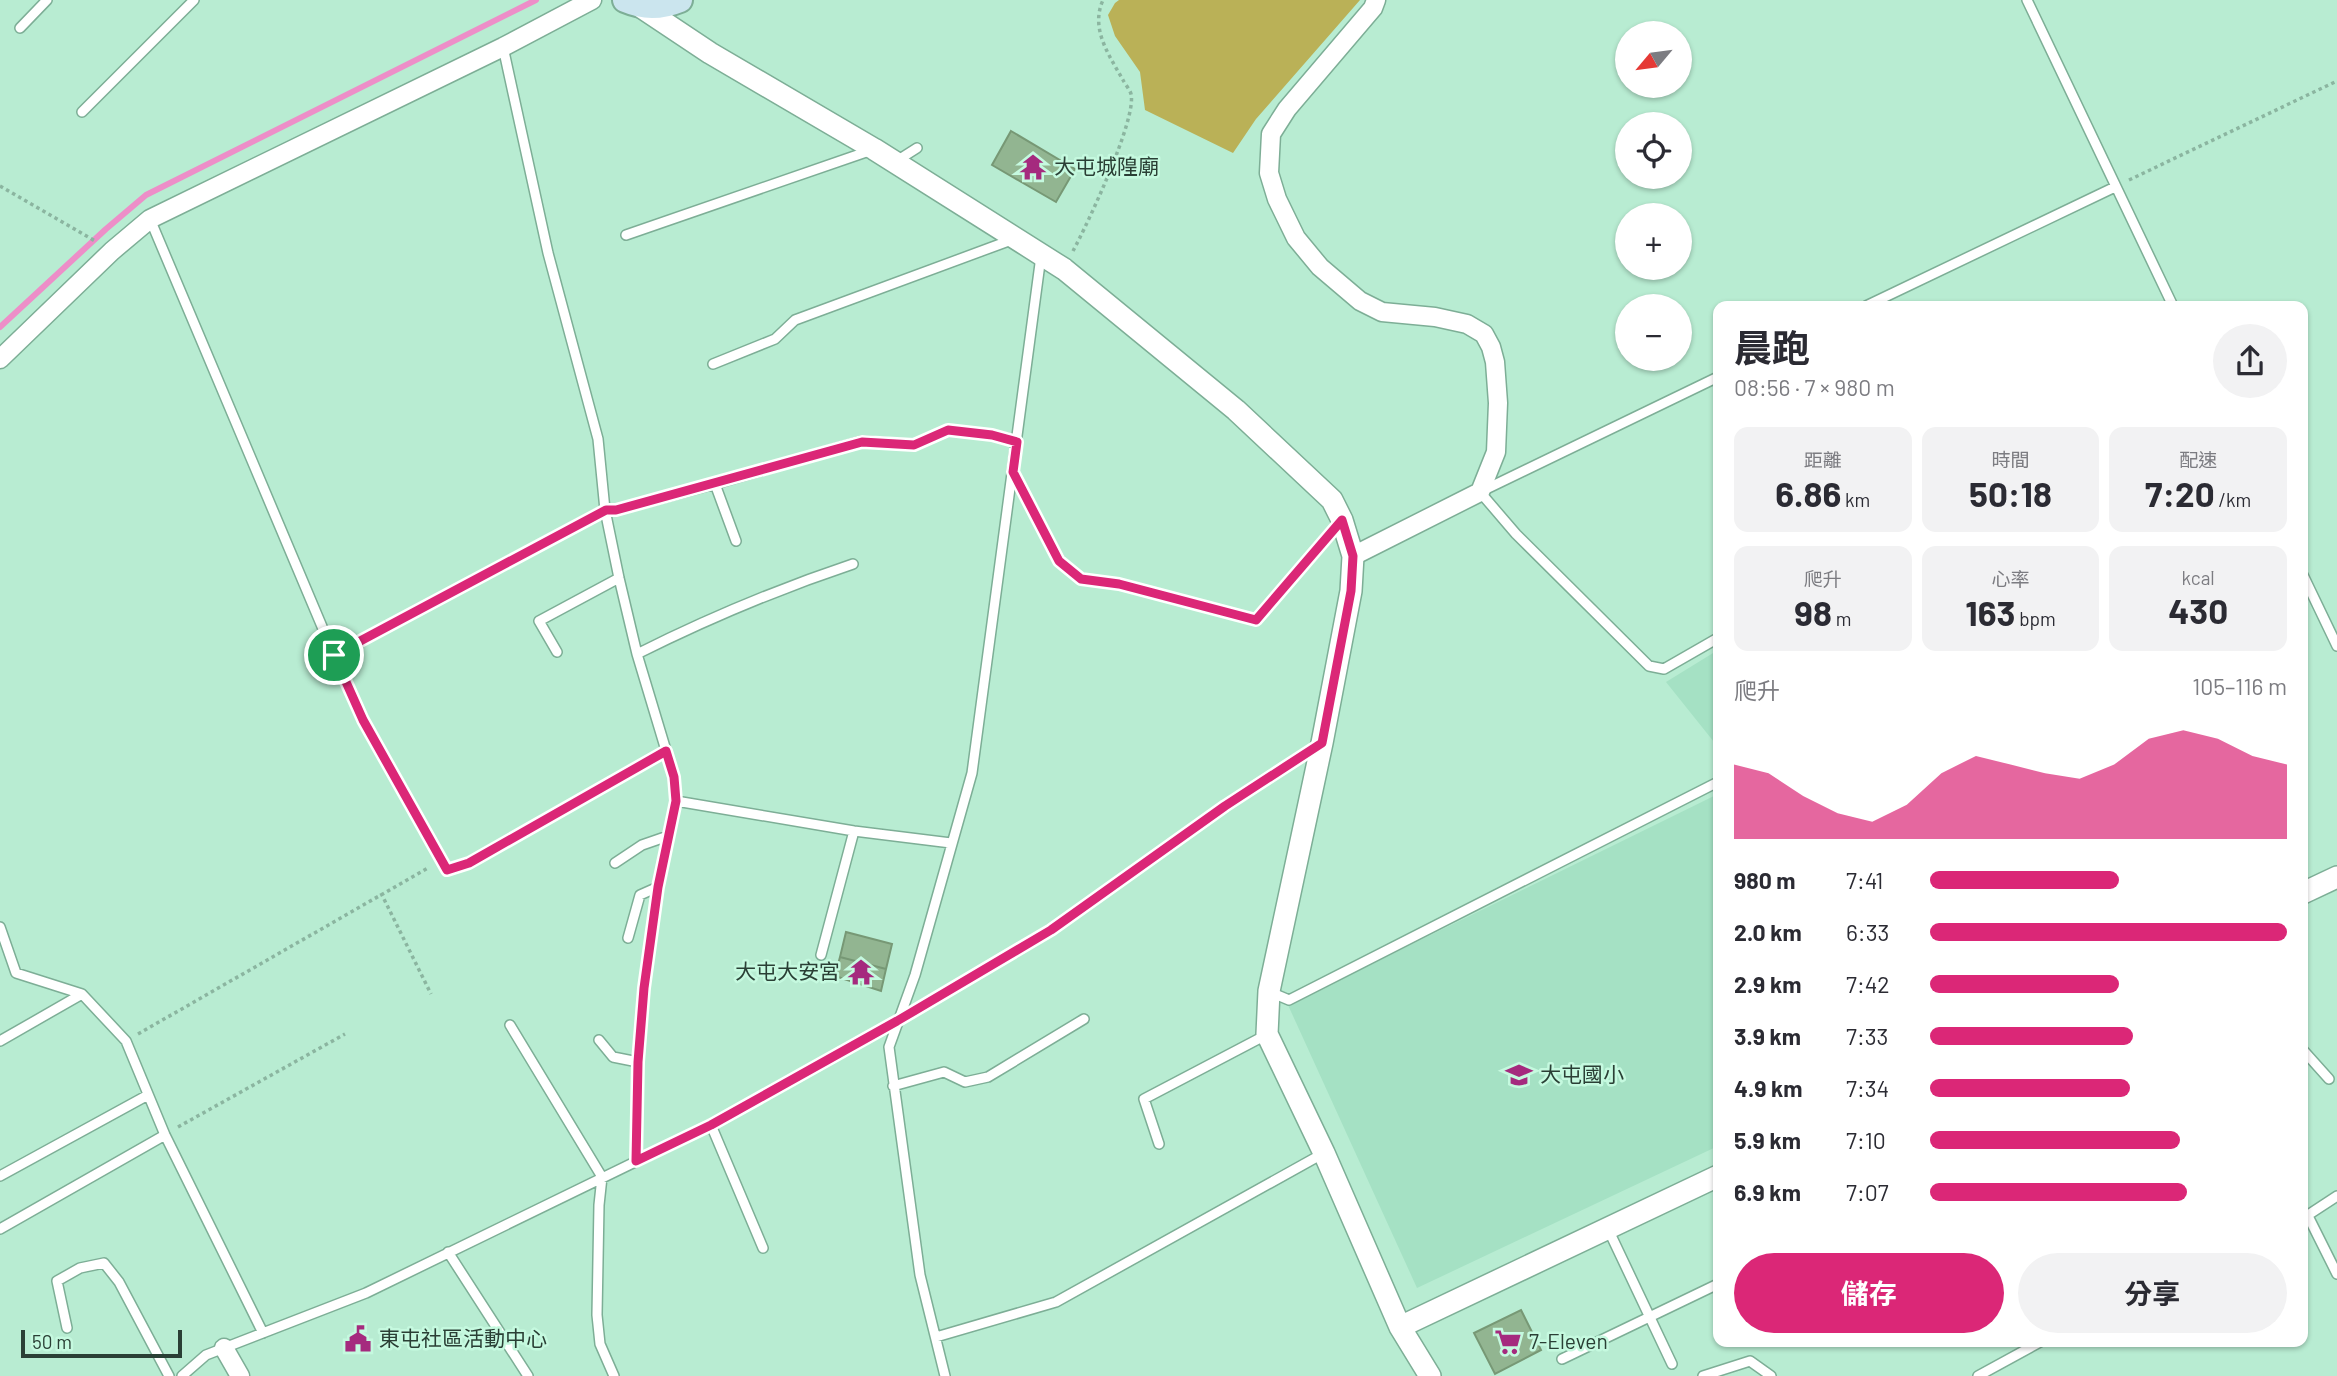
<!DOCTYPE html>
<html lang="zh-TW">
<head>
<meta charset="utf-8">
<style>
  body { margin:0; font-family:Barlow,"Noto Sans TC",sans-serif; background:#f2f2f3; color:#2b2b33; height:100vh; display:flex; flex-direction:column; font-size:26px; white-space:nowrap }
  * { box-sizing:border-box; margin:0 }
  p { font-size:23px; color:#7c7c81 }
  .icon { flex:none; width:38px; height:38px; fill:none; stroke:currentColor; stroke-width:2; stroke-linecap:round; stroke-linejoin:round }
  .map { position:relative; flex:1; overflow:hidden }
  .side { position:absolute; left:1713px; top:301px; width:595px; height:1046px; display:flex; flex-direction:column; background:#fff; border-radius:14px; box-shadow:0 2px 5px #0004 }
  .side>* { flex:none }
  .needle { width:46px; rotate:241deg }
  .controls { position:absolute; left:1615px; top:21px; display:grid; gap:14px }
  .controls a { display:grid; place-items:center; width:77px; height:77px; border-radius:50%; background:#fff; box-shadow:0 2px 5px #0004; font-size:35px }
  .scale { position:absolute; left:21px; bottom:18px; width:161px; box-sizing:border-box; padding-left:7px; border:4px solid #2a3f35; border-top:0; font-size:19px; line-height:24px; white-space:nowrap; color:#2a3f35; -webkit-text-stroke:5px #c5f9df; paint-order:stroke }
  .pin { position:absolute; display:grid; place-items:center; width:60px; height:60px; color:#fff; margin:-30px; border:4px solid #fff; border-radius:50%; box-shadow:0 2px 7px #0007 }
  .round { display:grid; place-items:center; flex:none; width:74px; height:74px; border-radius:37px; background:#f2f2f3 }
  .overview { display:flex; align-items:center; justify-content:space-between; height:119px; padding:0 21px }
  h1 { font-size:38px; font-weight:700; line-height:52px }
  .figures { display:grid; grid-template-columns:repeat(3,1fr); gap:10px; height:119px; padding:7px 21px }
  .figures div { display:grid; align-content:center; border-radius:14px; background:#f2f2f3; text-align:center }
  .figures b { font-size:35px; font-weight:700 }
  .figures small { font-size:19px; font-weight:400 }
  .figures p { font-size:19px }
  .chart { height:196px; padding:14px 21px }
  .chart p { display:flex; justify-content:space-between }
  .chart svg { width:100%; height:126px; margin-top:7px; fill:#db2777; opacity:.7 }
  .action { display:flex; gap:14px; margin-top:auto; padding:14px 21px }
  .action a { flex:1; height:80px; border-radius:42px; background:#db2777; color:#fff; font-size:28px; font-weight:700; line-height:80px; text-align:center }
  .action a+a { background:#f2f2f3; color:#2b2b33 }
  ul { padding:0 21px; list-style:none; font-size:23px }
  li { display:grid; grid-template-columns:112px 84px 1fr; align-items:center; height:52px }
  li i { height:18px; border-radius:9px; background:#db2777 }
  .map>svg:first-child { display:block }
  .built { fill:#a5e1c4 }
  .green { fill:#bab157 }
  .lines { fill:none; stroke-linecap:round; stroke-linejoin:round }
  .stream { stroke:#ed8ec8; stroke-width:6 }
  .building { fill:#92b591; stroke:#779875; stroke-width:2 }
  .service-casing { stroke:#7dae96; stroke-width:12 }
  .minor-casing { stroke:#7dae96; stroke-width:21 }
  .tertiary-casing { stroke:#7dae96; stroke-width:24 }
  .secondary-casing { stroke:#7dae96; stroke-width:28 }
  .path { stroke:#8bb5a0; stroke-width:3.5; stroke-dasharray:3.5 3.5; stroke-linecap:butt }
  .service { stroke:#fff; stroke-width:9 }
  .minor { stroke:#fff; stroke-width:18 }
  .tertiary { stroke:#fff; stroke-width:21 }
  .secondary { stroke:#cbe5ee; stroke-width:24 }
  .route-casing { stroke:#fff; stroke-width:14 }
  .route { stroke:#db2777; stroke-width:9 }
  .labels { text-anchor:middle; stroke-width:5; stroke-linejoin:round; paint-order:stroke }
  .poi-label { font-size:21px; fill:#2a3f35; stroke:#c5f9df; text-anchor:start }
</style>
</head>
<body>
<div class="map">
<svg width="2337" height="1376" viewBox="0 0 2337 1376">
  <rect width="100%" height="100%" fill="#b8ecd2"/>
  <path class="built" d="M1718,650v97l-52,-65z
    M1718,794v352l-301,142 -129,-283z"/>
  <path class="green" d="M1119,0h241l-104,119 -23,34 -88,-43 -5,-38 -25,-36 -7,-21 7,-12z"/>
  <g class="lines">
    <path class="stream" d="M0,327l106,-98 40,-34 390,-195"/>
  </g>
  <path class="building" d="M1011,131l64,38 -19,33 -64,-37z
    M846,932l46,12 -6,25 -46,-12z
    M840,957l46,12 -5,22 -46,-15z
    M1521,1310l20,40 -46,24 -21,-41z"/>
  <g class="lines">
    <g class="service-casing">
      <path id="service" d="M2027,0l146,306
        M20,28l27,-28
        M503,47l45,206 50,186 7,71 14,68 18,76 37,123 2,24 -18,86 -14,101 -6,74 -2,99
        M82,112l112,-112
        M895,162l22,-14
        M150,219l184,436 29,65 84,150
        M626,235l246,-85
        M1866,306l249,-119
        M713,364l62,-25 20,-19 219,-81
        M1718,377l-238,115 36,42 133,132 15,3 54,-31
        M1013,474l47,87 21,18 38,5 137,36 86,-99
        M715,484l21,57
        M2303,575l34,71
        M557,652l-18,-31 80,-43
        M637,654c70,-35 141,-65 216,-90
        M334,655l271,-145h11l99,-26 147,-43 52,4 34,-15 44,5 25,6
        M676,801l178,30 97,12
        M615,863l27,-18 26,-9
        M0,927l16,46 66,21 44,47 39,94 98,198
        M628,938l12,-43 18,-8
        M821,955l33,-124
        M1270,992l19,8 429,-218
        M510,1025l92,152 -3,28 -2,110 3,29 14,32
        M599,1040l14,17 25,5
        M0,1041l82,-47
        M2303,1050l26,29
        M893,1086l51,-14 21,10 23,-5 96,-58
        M711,1125l52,123
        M1159,1144l-15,-45 122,-64
        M0,1176l148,-81
        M2308,1216l29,58
        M2305,1217l32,-21
        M0,1229l165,-94
        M1608,1229l64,135
        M448,1252l80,124
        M67,1328l-10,-47 23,-13 24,-5 15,19 50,94
        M936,1337l120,-35 268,-149
        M1562,1359l156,-75
        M182,1376l24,-21 160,-62 345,-168 186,-104 154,-91 174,-124 93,-60
        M945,1376l-25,-101 -31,-228 26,-72 57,-202 69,-517
        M1703,1376l47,-15 21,15
        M1978,1376l62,-34"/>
    </g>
    <g class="minor-casing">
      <path id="minor" d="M0,359l112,-108 38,-32 353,-172 89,-47
        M1353,556l127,-64 16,-40 2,-49 -3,-41 -4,-15 -7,-13 -17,-10 -32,-7 -53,-5 -22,-11 -40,-34 -24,-29 -19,-39 -8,-26 2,-39 16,-25 86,-101 3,-8
        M224,1348l16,28"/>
    </g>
    <g class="tertiary-casing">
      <path id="tertiary" d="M641,7l69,46 164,96 190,120 172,141 96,90 10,20 11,36 -2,35 -29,152 -53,248 -2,43 57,119 76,174 30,49
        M2303,893l34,-16
        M1400,1327l318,-151"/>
    </g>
    <g class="secondary-casing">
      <path id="secondary" d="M625,0c19,8 35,8 55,0"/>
    </g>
    <path class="path" d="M2129,180l208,-99
      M0,186l95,55
      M1073,251c14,-26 64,-132 58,-157 -1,-4 -6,-10 -8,-14 -14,-25 -33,-51 -20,-80
      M460,866l9,-3 186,-106
      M381,893l50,101
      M138,1034l290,-166
      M178,1127l167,-93"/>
    <use href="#service" class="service"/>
    <use href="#minor" class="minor"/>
    <use href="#tertiary" class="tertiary"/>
    <use href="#secondary" class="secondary"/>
  </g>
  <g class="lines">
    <g class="route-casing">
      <path id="route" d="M948,430l44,5 25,7 -4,30 46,89 22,18 38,5 137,36 86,-100 11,36 -2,35 -29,152 -97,63 -174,124 -154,91 -186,104 -75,36 2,-99 6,-74 14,-101 18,-86 -2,-24 -8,-26 -197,112 -22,7 -84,-150 -29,-65 272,-145h10l246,-68 52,3z"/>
    </g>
    <use href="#route" class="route"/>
  </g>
  <defs>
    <g id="temple-bare" transform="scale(2.1)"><path d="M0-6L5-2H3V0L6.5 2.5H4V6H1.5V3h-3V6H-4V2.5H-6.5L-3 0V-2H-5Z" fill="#a52a7e" stroke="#c5f9df" stroke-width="2.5" paint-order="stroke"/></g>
    <g id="school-bare" transform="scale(2.1)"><path d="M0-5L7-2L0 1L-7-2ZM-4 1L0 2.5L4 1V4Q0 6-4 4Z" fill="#a52a7e" stroke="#c5f9df" stroke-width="2.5" paint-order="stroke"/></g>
    <g id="civic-bare" transform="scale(2.1)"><path d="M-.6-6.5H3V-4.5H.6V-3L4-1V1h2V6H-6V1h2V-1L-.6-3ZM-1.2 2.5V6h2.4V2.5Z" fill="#a52a7e" stroke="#c5f9df" stroke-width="2.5" paint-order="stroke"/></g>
    <g id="supermarket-bare" transform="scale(2.1)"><path d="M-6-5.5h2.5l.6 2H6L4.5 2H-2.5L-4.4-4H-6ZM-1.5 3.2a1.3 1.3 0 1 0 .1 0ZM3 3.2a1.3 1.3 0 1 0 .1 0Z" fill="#a52a7e" stroke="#c5f9df" stroke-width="2.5" paint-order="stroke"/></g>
  </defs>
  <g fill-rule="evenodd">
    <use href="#temple-bare" x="1033" y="167"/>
    <use href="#temple-bare" x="861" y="972"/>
    <use href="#school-bare" x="1519" y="1075"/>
    <use href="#civic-bare" x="358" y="1339"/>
    <use href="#supermarket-bare" x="1508" y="1342"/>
  </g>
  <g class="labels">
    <g class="poi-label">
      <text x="1054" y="174">大屯城隍廟</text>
      <text x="840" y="979" text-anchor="end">大屯大安宮</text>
      <text x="1540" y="1082">大屯國小</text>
      <text x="379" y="1346">東屯社區活動中心</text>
      <text x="1529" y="1349">7-Eleven</text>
    </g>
  </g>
</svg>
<div class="controls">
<a><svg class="needle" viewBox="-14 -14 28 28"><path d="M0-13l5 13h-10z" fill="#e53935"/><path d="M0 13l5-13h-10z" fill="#7c7c81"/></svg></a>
<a><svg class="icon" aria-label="locate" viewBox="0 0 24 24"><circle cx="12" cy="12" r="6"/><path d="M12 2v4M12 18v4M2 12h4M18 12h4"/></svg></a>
<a>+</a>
<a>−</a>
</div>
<div class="scale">50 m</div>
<div class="pin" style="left:334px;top:655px;background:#1e9e55"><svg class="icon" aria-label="arrive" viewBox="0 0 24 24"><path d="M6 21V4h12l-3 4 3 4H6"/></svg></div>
<section class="side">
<div class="overview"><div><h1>晨跑</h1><p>08:56 · 7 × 980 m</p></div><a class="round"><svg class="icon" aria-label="share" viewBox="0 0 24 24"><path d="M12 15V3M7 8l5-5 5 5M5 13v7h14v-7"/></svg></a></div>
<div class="figures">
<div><p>距離</p><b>6.86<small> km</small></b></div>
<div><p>時間</p><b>50:18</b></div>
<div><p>配速</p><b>7:20<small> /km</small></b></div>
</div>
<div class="figures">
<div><p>爬升</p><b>98<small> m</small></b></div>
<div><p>心率</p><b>163<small> bpm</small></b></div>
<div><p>kcal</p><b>430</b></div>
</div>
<div class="chart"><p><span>爬升</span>105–116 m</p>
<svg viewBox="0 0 160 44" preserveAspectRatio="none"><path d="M0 44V18L10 21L20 29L30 35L40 38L50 32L60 21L70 15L80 18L90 21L100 23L110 18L120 9L130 6L140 9L150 15L160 18V44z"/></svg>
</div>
<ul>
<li><b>980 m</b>7:41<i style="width:53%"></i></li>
<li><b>2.0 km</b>6:33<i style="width:100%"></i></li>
<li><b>2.9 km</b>7:42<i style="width:53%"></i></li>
<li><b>3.9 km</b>7:33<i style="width:57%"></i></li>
<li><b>4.9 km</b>7:34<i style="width:56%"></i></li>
<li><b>5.9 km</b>7:10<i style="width:70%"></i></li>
<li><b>6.9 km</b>7:07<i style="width:72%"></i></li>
</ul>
<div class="action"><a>儲存</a><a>分享</a></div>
</section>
</div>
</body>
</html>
